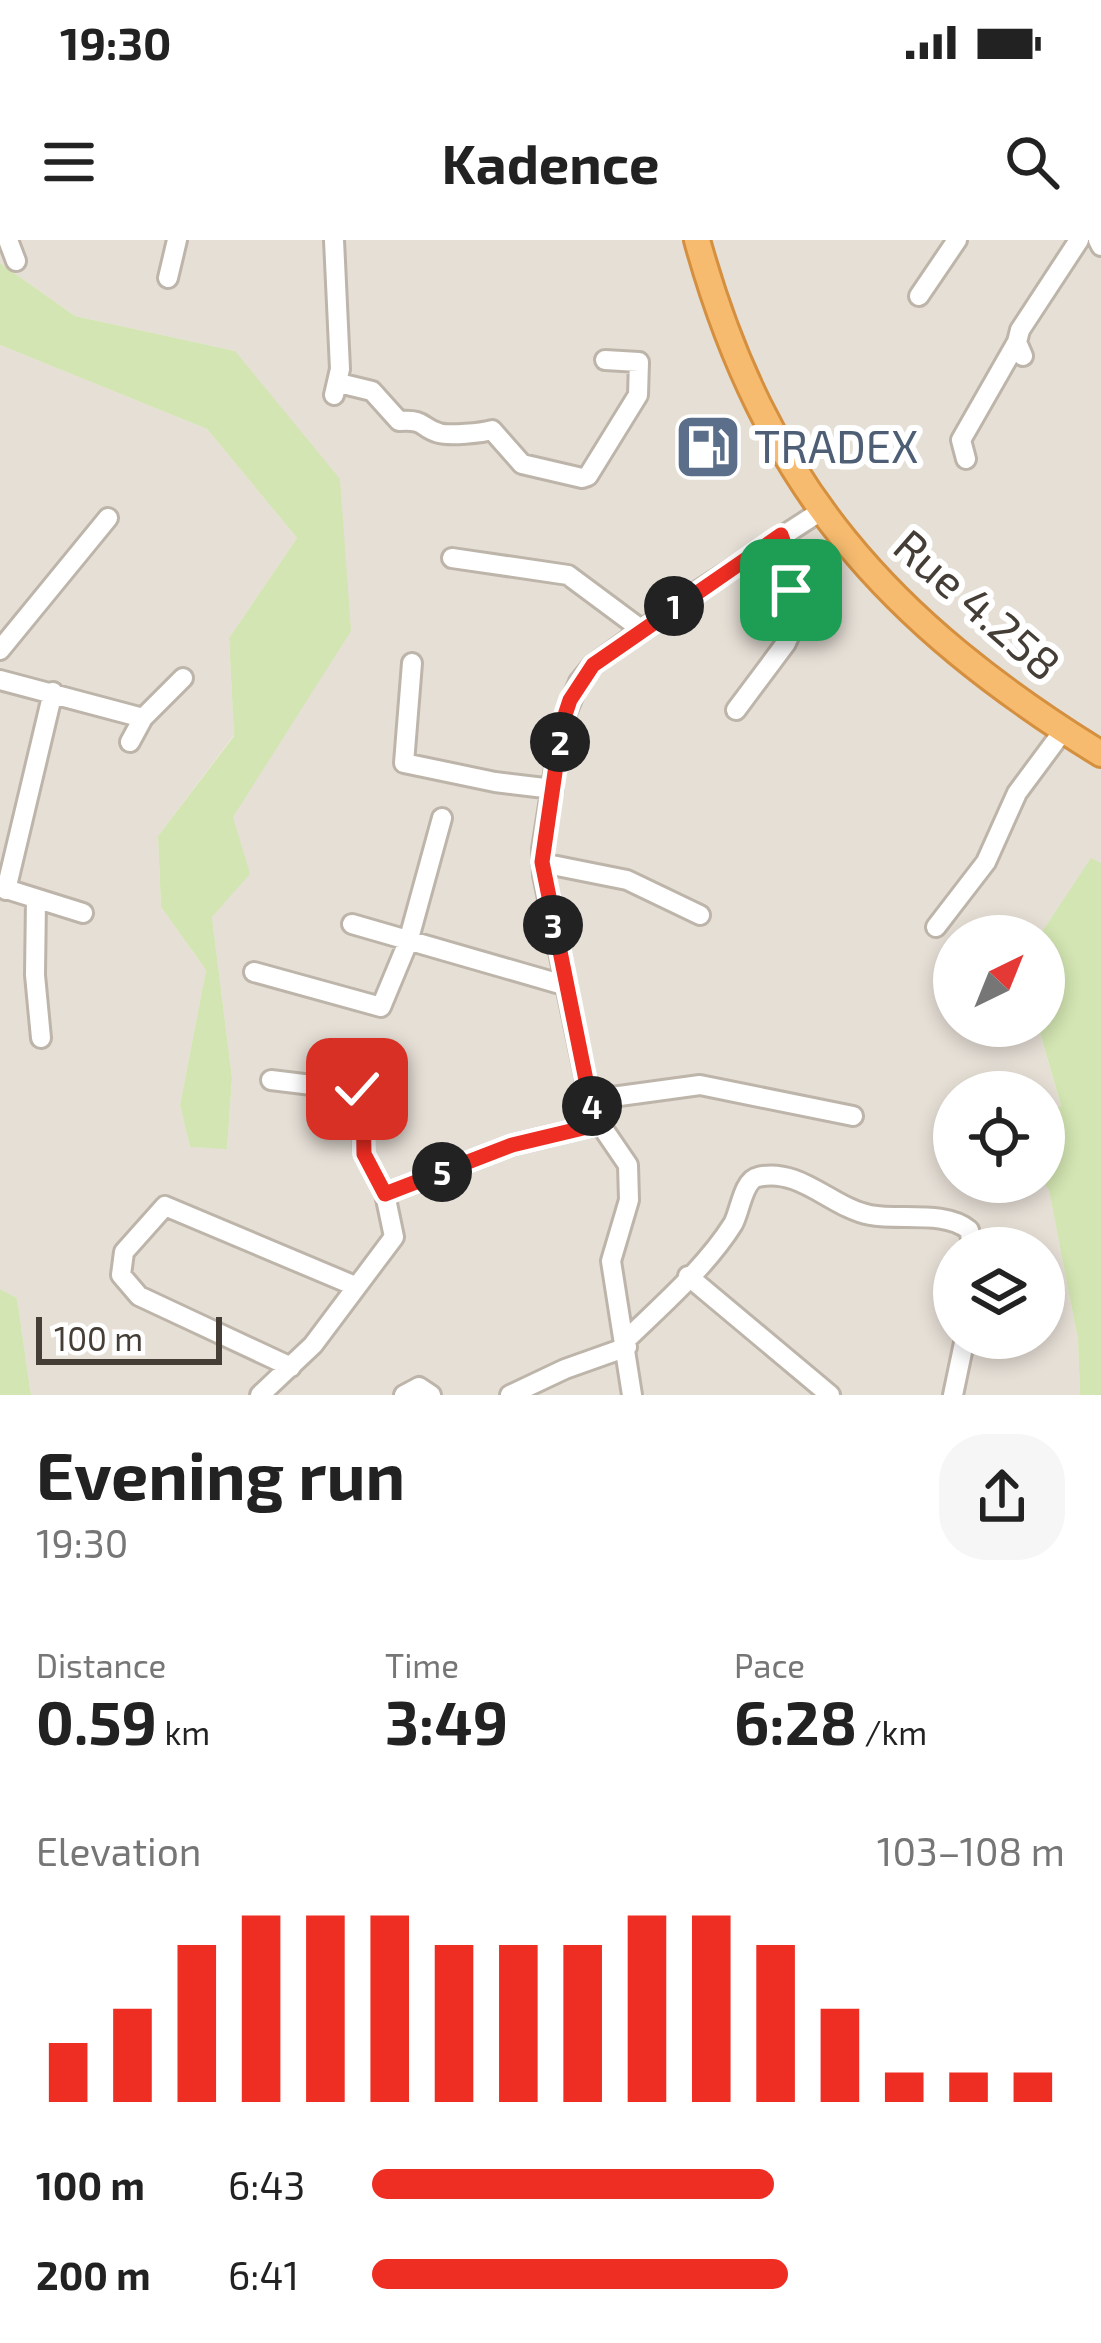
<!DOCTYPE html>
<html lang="en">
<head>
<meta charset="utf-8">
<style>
  body { margin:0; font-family:"Exo 2",sans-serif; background:#f6f6f6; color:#222; height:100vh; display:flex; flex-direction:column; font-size:45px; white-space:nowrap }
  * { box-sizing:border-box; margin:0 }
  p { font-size:39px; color:#767676 }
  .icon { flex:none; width:66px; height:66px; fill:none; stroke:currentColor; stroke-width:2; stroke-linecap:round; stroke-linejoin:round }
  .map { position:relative; height:1155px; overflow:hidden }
  .details { display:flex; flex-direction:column; background:#fff; flex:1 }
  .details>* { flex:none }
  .needle { width:78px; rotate:43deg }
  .tools { position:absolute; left:933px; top:675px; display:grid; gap:24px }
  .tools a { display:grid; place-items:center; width:132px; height:132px; border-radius:50%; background:#fff; box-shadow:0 6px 18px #0003; font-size:60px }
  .scale { position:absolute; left:36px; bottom:30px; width:186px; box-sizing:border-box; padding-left:12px; border:6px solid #453e37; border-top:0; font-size:33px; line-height:42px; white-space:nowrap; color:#453e37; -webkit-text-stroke:9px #fff; paint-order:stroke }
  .pin { position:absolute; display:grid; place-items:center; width:102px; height:102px; color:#fff; margin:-51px; border-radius:24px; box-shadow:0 6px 18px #0006 }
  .km { position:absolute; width:60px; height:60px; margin:-30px; border-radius:50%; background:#222; color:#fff; font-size:33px; line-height:60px; text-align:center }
  .round { display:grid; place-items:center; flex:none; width:126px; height:126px; border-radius:48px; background:#f6f6f6 }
  .summary { display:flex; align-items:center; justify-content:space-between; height:204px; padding:0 36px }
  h1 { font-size:66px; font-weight:700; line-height:90px }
  .stats { display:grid; grid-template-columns:repeat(3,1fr); gap:18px; height:204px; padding:12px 36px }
  .stats div { display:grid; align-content:center }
  .stats b { font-size:60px; font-weight:700 }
  .stats small { font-size:33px; font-weight:400 }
  .stats p { font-size:33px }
  .chart { height:336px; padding:24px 36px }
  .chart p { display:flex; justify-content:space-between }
  .chart svg { width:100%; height:216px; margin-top:12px; stroke:#ee2d23; stroke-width:6 }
  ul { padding:0 36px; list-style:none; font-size:39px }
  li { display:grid; grid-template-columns:192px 144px 1fr; align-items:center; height:90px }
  li i { height:30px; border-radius:15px; background:#ee2d23 }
  .status { display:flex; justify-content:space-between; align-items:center; height:84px; padding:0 60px; background:#fff; direction:ltr }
  .status svg { height:33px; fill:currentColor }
  header { display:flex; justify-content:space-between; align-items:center; height:156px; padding:0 36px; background:#fff; font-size:54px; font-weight:700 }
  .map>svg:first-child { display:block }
  .residential { fill:#e6dfd6; fill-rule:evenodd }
  .green { fill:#d3e5b2 }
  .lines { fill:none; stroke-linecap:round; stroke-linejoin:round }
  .minor-casing { stroke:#beb5aa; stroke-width:24 }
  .highway-casing { stroke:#d48f3f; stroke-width:30 }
  .minor { stroke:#fff; stroke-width:18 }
  .highway { stroke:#f6bb6f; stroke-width:24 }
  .route-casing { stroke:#fff; stroke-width:24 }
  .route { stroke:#ee2d23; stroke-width:15 }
  .labels { text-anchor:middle; stroke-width:12; stroke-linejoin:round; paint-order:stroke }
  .service-label { font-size:45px; fill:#4e5e75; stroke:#fff; text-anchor:start }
  .street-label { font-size:45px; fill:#453e37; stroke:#fff }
</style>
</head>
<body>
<div class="status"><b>19:30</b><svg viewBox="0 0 49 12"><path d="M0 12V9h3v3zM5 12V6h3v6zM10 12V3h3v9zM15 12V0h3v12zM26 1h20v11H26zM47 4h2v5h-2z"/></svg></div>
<header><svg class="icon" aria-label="menu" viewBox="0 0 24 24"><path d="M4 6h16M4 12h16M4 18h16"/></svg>Kadence<svg class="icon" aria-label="search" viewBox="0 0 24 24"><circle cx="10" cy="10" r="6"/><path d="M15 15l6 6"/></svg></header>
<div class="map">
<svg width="1101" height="1155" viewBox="0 0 1101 1155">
  <rect width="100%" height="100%" fill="#f3eee7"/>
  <path class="residential" d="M0,0h1101v623l-10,-4 -52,77h-85v90h84l23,81 -17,4v-19h-90v90h89l6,7 29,151 2,55h-1049l-14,-97 -17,-9v-944l207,84 90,109 -68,100 5,97 -76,101 3,71 45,63 -26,135 10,42 37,1 5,-70 -20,-161 37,-43 -17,-57 119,-187 -116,-279 -160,-35 -75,-53zM954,1008h90v90h-90z"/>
  <path class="green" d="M0,23l75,53 160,35 105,128 11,152 -118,186 17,57 -38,43 20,161 -5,71 -37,-2 -10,-42 26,-135 -45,-63 -3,-71 76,-100 -5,-98 68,-100 -90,-109 -207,-84z
    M1091,618l10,5v532h-21l-2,-55 -29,-150 -6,-8 1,-71 17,-5 -23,-80h6v-90h-5z
    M0,1049l17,9 14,97h-31z"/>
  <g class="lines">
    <g class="minor-casing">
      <path id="minor" d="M8,0l8,21
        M334,0l6,129 -6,26
        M1098,0l3,6
        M168,38l9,-38
        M919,56l38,-56
        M1023,116l-6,-14 3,-12 59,-90
        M339,143l33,8 27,30c28,-2 21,7 40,12 10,3 43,0 53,-3l30,34 60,14 6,-2 50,-81 1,-33 -34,-2
        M966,219l-5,-19 56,-98
        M452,318l116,17 74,55
        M0,410l108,-132
        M412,423l-8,100 91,19 58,7
        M0,440l143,38
        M736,470l50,-67 11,-24 -8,-34 1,-25 -9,-25
        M130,502l13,-24 40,-40
        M542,623l85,17 73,35
        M0,647l83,26
        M6,650l47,-198
        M36,659l-1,76 6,63
        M352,684l215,62
        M936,687l50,-65 31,-69 46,-62
        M254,732l127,35 27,-65 34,-124
        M590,860l110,-15 153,31
        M385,954l127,-49 88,-21
        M688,1036l142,119
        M626,1100c36,-35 80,-73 107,-116 7,-12 10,-44 25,-47 42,-10 74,31 112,38 30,6 74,-5 99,15l4,18
        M291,1127l-152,-71 -18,-21 3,-23 41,-46 190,80
        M260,1155l53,-50 81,-108 -9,-43 -21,-40 -3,-63 -90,-11
        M404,1155l15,-8 12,8
        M510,1155l55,-26 62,-22
        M632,1155l-21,-134 18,-61 -1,-35 -28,-41 -10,-24 -47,-225 -1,-26 20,-126 17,-41 14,-17 88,-63 140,-91
        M953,1155l12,-57"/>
    </g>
    <g class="highway-casing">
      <path id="highway" d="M697,0c68,246 191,382 404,514"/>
    </g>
    <use href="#minor" class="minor"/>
    <use href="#highway" class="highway"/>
  </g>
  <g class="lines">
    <g class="route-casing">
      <path id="route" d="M357,849l6,6 1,59 21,40 127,-49 88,-21 -10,-24 -48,-238 20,-138 8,-24 23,-35 188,-130 9,25 1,30"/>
    </g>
    <use href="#route" class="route"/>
  </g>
  <defs>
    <g id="fuel-square" transform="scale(3.45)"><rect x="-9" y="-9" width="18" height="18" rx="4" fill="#5c6f8a" stroke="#fff"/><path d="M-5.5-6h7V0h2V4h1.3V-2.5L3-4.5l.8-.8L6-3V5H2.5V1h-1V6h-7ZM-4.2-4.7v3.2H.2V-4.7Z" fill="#fff"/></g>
  </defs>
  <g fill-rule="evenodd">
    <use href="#fuel-square" x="708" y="207"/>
  </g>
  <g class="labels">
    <g class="service-label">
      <text x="754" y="223">TRADEX</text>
    </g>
    <g class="street-label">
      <text transform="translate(977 365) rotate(41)" y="16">Rue 4.258</text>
    </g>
  </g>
</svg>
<div class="tools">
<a><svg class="needle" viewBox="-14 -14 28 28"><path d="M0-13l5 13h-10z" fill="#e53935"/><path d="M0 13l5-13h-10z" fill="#767676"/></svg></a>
<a><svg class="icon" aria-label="locate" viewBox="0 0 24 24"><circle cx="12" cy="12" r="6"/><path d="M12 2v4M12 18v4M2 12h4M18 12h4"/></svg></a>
<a><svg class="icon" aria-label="layers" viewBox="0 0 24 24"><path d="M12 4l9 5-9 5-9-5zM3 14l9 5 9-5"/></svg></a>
</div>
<div class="scale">100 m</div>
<div class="pin" style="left:791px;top:350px;background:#1e9e55"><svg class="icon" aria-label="arrive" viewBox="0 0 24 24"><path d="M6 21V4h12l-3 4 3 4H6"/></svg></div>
<div class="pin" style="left:357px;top:849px;background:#d93025"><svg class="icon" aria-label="check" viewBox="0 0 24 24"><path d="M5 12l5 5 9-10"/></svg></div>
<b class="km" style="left:674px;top:366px">1</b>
<b class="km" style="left:560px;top:502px">2</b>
<b class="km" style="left:553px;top:685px">3</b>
<b class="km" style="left:592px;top:866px">4</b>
<b class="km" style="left:442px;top:932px">5</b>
</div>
<section class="details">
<div class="summary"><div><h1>Evening run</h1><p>19:30</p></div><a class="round"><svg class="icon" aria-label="share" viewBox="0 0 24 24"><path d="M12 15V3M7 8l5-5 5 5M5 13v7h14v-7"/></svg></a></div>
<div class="stats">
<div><p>Distance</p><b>0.59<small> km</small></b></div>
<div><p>Time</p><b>3:49</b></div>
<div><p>Pace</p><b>6:28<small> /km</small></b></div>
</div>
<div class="chart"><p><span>Elevation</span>103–108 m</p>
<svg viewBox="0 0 160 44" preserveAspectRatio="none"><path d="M5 44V32M15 44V25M25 44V12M35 44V6M45 44V6M55 44V6M65 44V12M75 44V12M85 44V12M95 44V6M105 44V6M115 44V12M125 44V25M135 44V38M145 44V38M155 44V38"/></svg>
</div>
<ul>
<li><b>100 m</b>6:43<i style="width:58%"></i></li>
<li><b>200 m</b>6:41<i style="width:60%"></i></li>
</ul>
</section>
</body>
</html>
